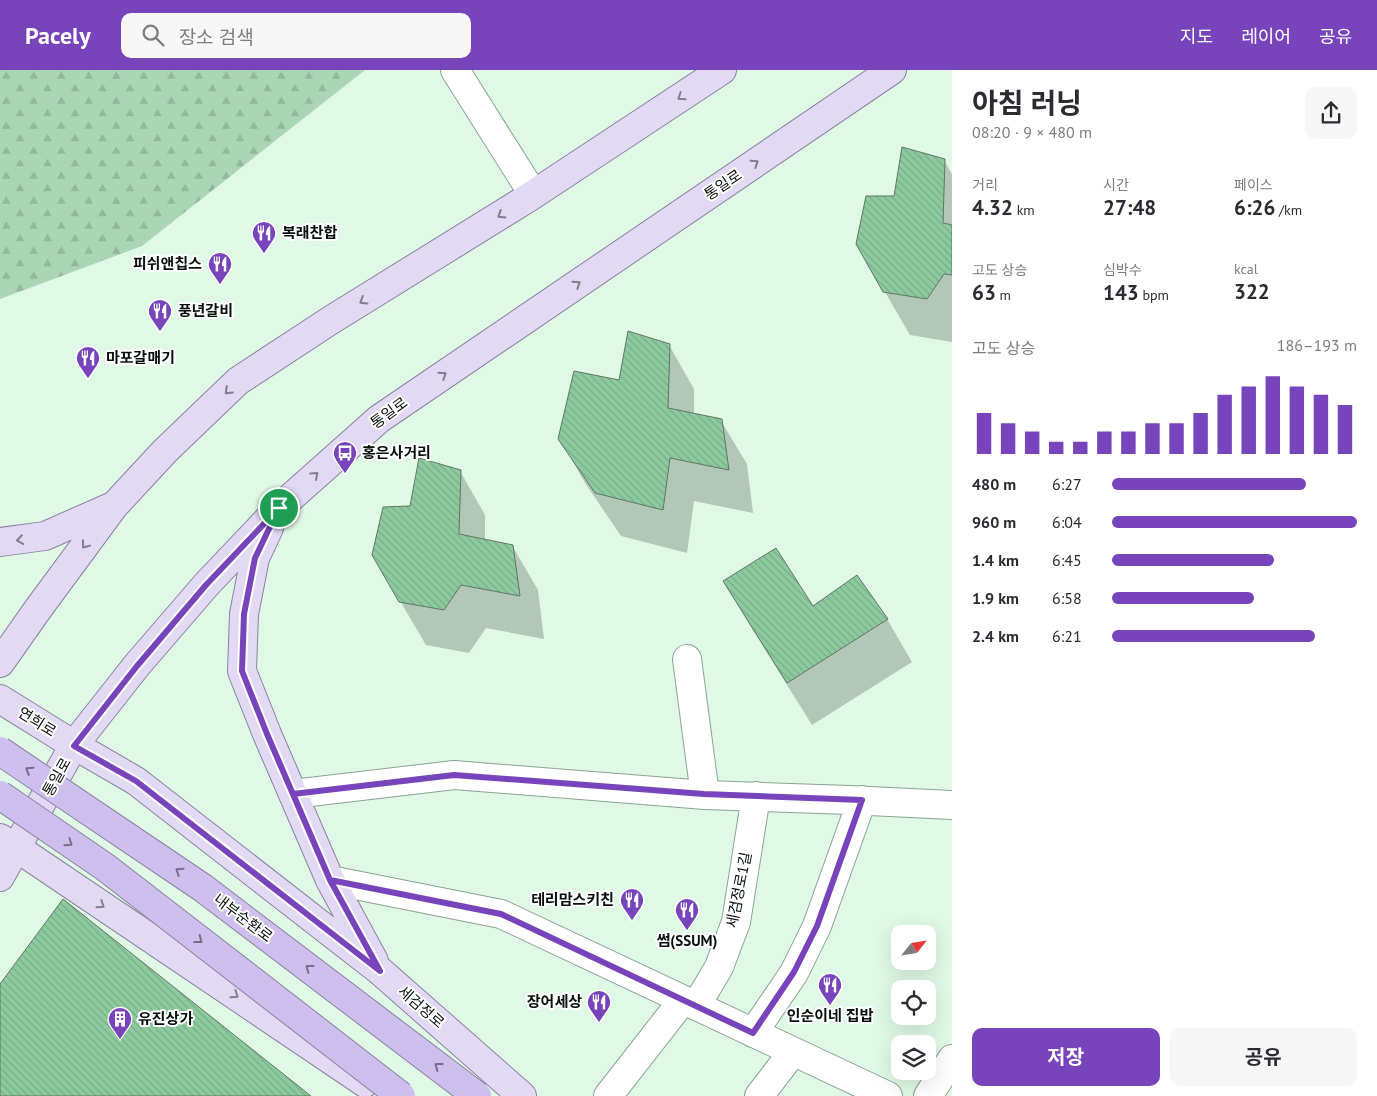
<!DOCTYPE html>
<html lang="ko">
<head>
<meta charset="utf-8">
<style>
  body { margin:0; font-family:"PT Sans","Noto Sans KR",sans-serif; background:#f7f7f7; color:#2b2b33; height:100vh; display:flex; flex-direction:column; font-size:19px; white-space:nowrap }
  * { box-sizing:border-box; margin:0 }
  p { font-size:16px; color:#7c7c81 }
  .icon { flex:none; width:28px; height:28px; fill:none; stroke:currentColor; stroke-width:2; stroke-linecap:round; stroke-linejoin:round }
  .map { position:relative; flex:1; overflow:hidden }
  .side { display:flex; flex-direction:column; background:#fff; width:425px }
  .side>* { flex:none }
  .needle { width:32px; rotate:60deg }
  .tools { position:absolute; left:891px; top:855px; display:grid; gap:10px }
  .tools a { display:grid; place-items:center; width:45px; height:45px; border-radius:10px; background:#fff; box-shadow:0 5px 20px #0002; font-size:25px }
  .pin { position:absolute; display:grid; place-items:center; width:42px; height:42px; color:#fff; margin:-21px; border:2px solid #fff; border-radius:50%; box-shadow:0 1px 5px #0007 }
  .round { display:grid; place-items:center; flex:none; width:52px; height:52px; border-radius:10px; background:#f7f7f7 }
  .summary { display:flex; align-items:center; justify-content:space-between; height:85px; padding:0 20px }
  h1 { font-size:28px; font-weight:700; line-height:38px }
  .metrics { display:grid; grid-template-columns:repeat(3,1fr); gap:8px; height:85px; padding:5px 20px }
  .metrics div { display:grid; align-content:center }
  .metrics b { font-size:21px; font-weight:700 }
  .metrics small { font-size:14px; font-weight:400 }
  .metrics p { font-size:14px }
  .chart { height:140px; padding:10px 20px }
  .chart p { display:flex; justify-content:space-between }
  .chart svg { width:100%; height:90px; margin-top:5px; stroke:#7844bb; stroke-width:6 }
  .button { display:flex; gap:10px; margin-top:auto; padding:10px 20px }
  .button a { flex:1; height:58px; border-radius:10px; background:#7844bb; color:#fff; font-size:20px; font-weight:700; line-height:58px; text-align:center }
  .button a+a { background:#f7f7f7; color:#2b2b33 }
  ul { padding:0 20px; list-style:none; font-size:16px }
  li { display:grid; grid-template-columns:80px 60px 1fr; align-items:center; height:38px }
  li i { height:12px; border-radius:6px; background:#7844bb }
  header { display:flex; align-items:center; gap:30px; box-sizing:border-box; height:70px; padding:0 25px; background:#7844bb; color:#fff }
  header strong { font-size:24px }
  nav { display:flex; gap:28px; margin-inline-start:auto; font-size:18px }
  .search { width:350px; height:45px; background:#f7f7f7; display:flex; align-items:center; gap:12px; box-sizing:border-box; padding:0 18px; border-radius:10px; color:#7c7c81; font-size:19px }
  main { display:flex; flex:1; min-height:0 }
  .map>svg:first-child { display:block }
  .forest { fill:url(#forest-firs) }
  .shadow { fill:#0003 }
  .building { fill:url(#building-back-hatch); stroke:#5f7665 }
  .lines { fill:none; stroke-linecap:round; stroke-linejoin:round }
  .minor-casing { stroke:#8ba391; stroke-width:30 }
  .major-casing { stroke:#89829f; stroke-width:30 }
  .minor { stroke:#fff; stroke-width:28 }
  .major { stroke:#e2d9f5; stroke-width:28 }
  .highway-bridge-casing { stroke:#89829f; stroke-width:30; stroke-linecap:butt }
  .highway-bridge { stroke:#cfbfef; stroke-width:28 }
  .oneway { stroke:#7f7f8b }
  .oneway2 { stroke:#757088 }
  .route-casing { stroke:#fff; stroke-width:10 }
  .route { stroke:#7844bb; stroke-width:6 }
  .labels { text-anchor:middle; stroke-width:4; stroke-linejoin:round; paint-order:stroke }
  .street-label { font-size:15px; fill:#07100a; stroke:#fff }
  .poi-label { font-size:15px; font-weight:bold; fill:#07100a; stroke:#fff; text-anchor:start }
</style>
</head>
<body>
<header>
<strong>Pacely</strong>
<div class="search"><svg class="icon" aria-label="search" viewBox="0 0 24 24"><circle cx="10" cy="10" r="6"/><path d="M15 15l6 6"/></svg>장소 검색</div>
<nav><a>지도</a><a>레이어</a><a>공유</a></nav>
</header>
<main>
<div class="map">
<svg width="952" height="1026" viewBox="0 0 952 1026">
  <defs>
    <pattern id="forest-firs" width="22" height="20" patternUnits="userSpaceOnUse" patternTransform="scale(1.25)"><rect width="22" height="20" fill="#abd6b6"/><path d="M5 1l3.5 6h-7zM16 11l3.5 6h-7z" fill="#92b79b"/></pattern>
    <pattern id="building-back-hatch" width="6" height="6" patternUnits="userSpaceOnUse" patternTransform="scale(1.25)"><rect width="6" height="6" fill="#8dcb9f"/><path d="M-1 5l2 2M0 0l6 6M5-1l2 2" fill="none" stroke="#78ad88"/></pattern>
  </defs>
  <rect width="100%" height="100%" fill="#e0f9e6"/>
  <path class="forest" d="M0,0h365l-223,176 -142,53z"/>
  <path class="shadow" d="M944,90l8,14v168l-42,-7 -53,-91 38,-47z
    M669,275l25,44v26l27,6 26,43 6,49 -59,-12 -7,52 -66,-17 -36,-53 -25,-44 60,-57z
    M460,401l25,44v26l28,6 25,43 6,49 -58,-11 -17,25 -43,-8 -53,-90 38,-48z
    M724,511l88,27 75,11 25,43 -100,63 -63,-101z"/>
  <path class="building" d="M902,77l43,12 -2,64 9,2v50l-8,-1 -17,25 -44,-7 -27,-48 10,-48h28z
    M628,261l42,13 -2,64 54,11 7,51 -59,-12 -7,52 -68,-17 -37,-54 16,-68 45,9z
    M419,388l42,12 -2,64 54,11 7,51 -59,-11 -17,25 -45,-8 -27,-47 11,-48 27,-1z
    M776,478l37,58 44,-31 31,44 -101,64 -64,-102z
    M63,829l248,197h-311v-112z"/>
  <g class="lines">
    <g class="minor-casing">
      <path id="minor" d="M455,0l78,124
        M687,589l18,136
        M293,724l161,-19 251,20 144,5 103,5
        M330,810l171,34 387,182
        M696,936l23,-39 17,-45 20,-126
        M753,963l41,-60 23,-47 45,-126
        M608,1026l75,-96
        M759,1026l34,-44
        M928,1026l24,-37"/>
    </g>
    <g class="major-casing">
      <path id="major" d="M269,458l-14,30 -11,56 -2,57 25,63 63,146 44,81
        M0,472l45,-6 68,-30
        M0,593l38,-54 76,-103 51,-55 73,-70 93,-61 197,-122 194,-128
        M0,629l74,46 62,36 244,190 142,125
        M0,768l17,10 348,235
        M0,807l74,-132 63,-80 69,-80 73,-77 100,-89 513,-349"/>
    </g>
    <use href="#minor" class="minor"/>
    <use href="#major" class="major"/>
    <g class="highway-bridge-casing">
      <path id="highway-bridge" d="M0,681l203,137 274,208
        M0,725l105,72 296,229"/>
    </g>
    <use href="#highway-bridge" class="highway-bridge"/>
  </g>
  <defs><path id="oneway-chevron" d="M-2-3.5L2.5 0L-2 3.5" fill="none" stroke-width="1.6" stroke-linecap="round" stroke-linejoin="round" transform="scale(1.25)"/></defs>
  <g class="oneway">
    <use href="#oneway-chevron" transform="translate(681 27) rotate(146)"/>
    <use href="#oneway-chevron" transform="translate(755 93) rotate(-34)"/>
    <use href="#oneway-chevron" transform="translate(501 145) rotate(148)"/>
    <use href="#oneway-chevron" transform="translate(577 214) rotate(-34)"/>
    <use href="#oneway-chevron" transform="translate(363 231) rotate(148)"/>
    <use href="#oneway-chevron" transform="translate(443 305) rotate(-34)"/>
    <use href="#oneway-chevron" transform="translate(228 321) rotate(136)"/>
    <use href="#oneway-chevron" transform="translate(315 405) rotate(-42)"/>
    <use href="#oneway-chevron" transform="translate(20 470) rotate(172)"/>
    <use href="#oneway-chevron" transform="translate(85 475) rotate(127)"/>
    <use href="#oneway-chevron" transform="translate(101 835) rotate(34)"/>
    <use href="#oneway-chevron" transform="translate(235 925) rotate(34)"/>
  </g>
  <g class="oneway2">
    <use href="#oneway-chevron" transform="translate(29 700) rotate(-147)"/>
    <use href="#oneway-chevron" transform="translate(69 773) rotate(35)"/>
    <use href="#oneway-chevron" transform="translate(179 801) rotate(-146)"/>
    <use href="#oneway-chevron" transform="translate(199 870) rotate(38)"/>
    <use href="#oneway-chevron" transform="translate(309 898) rotate(-143)"/>
    <use href="#oneway-chevron" transform="translate(438 996) rotate(-143)"/>
  </g>
  <g class="lines">
    <g class="route-casing">
      <path id="route" d="M279,438l-24,50 -11,56 -2,57 25,63 63,146 171,34 252,119 41,-61 23,-46 45,-126 -158,-6 -250,-19 -161,19 37,86 50,91 -244,-190 -62,-35 63,-80 69,-81 73,-77"/>
    </g>
    <use href="#route" class="route"/>
  </g>
  <defs>
    <g id="restaurant-pin" transform="scale(1.25)"><path d="M0 17L-7.5 6A9.5 9.5 0 1 1 7.5 6Z" fill="#7844bb" stroke="#fff"/><path d="M-5-6h1v4h1v-4h1v4h1v-4h1v5L-1.5 .5V6h-2V.5L-5-1ZM5-6V6H3V1.5H1.5Q1.5-4 5-6Z" fill="#fff"/></g>
    <g id="bus-pin" transform="scale(1.25)"><path d="M0 17L-7.5 6A9.5 9.5 0 1 1 7.5 6Z" fill="#7844bb" stroke="#fff"/><path d="M-5-6H5V4H4V6H2V4H-2V6H-4V4H-5ZM-3.5-4V0h7V-4ZM-3.5 1.2v1.5H-2V1.2ZM2 1.2v1.5H3.5V1.2Z" fill="#fff"/></g>
    <g id="building-pin" transform="scale(1.25)"><path d="M0 17L-7.5 6A9.5 9.5 0 1 1 7.5 6Z" fill="#7844bb" stroke="#fff"/><path d="M-4-6H4V6H1V3H-1V6H-4ZM-2.5-4.3h1.7v1.8h-1.7ZM.8-4.3h1.7v1.8H.8ZM-2.5-1h1.7V.8h-1.7ZM.8-1h1.7V.8H.8Z" fill="#fff"/></g>
  </defs>
  <g fill-rule="evenodd">
    <use href="#restaurant-pin" x="264" y="163"/>
    <use href="#restaurant-pin" x="220" y="194"/>
    <use href="#restaurant-pin" x="160" y="241"/>
    <use href="#restaurant-pin" x="88" y="288"/>
    <use href="#bus-pin" x="345" y="383"/>
    <use href="#restaurant-pin" x="632" y="830"/>
    <use href="#restaurant-pin" x="687" y="840"/>
    <use href="#restaurant-pin" x="830" y="915"/>
    <use href="#restaurant-pin" x="599" y="932"/>
    <use href="#building-pin" x="120" y="949"/>
  </g>
  <g class="labels">
    <g class="street-label">
      <text transform="translate(723 115) rotate(-34)" y="5">통일로</text>
      <text transform="translate(389 343) rotate(-36)" y="5">통일로</text>
      <text transform="translate(37 652) rotate(32)" y="5">연희로</text>
      <text transform="translate(57 707) rotate(-61)" y="5">통일로</text>
      <text transform="translate(739 820) rotate(-79)" y="5">세검정로1길</text>
      <text transform="translate(243 848) rotate(37)" y="5">내부순환로</text>
      <text transform="translate(421 937) rotate(41)" y="5">세검정로</text>
    </g>
    <g class="poi-label">
      <text x="282" y="168">복래찬합</text>
      <text x="202" y="199" text-anchor="end">피쉬앤칩스</text>
      <text x="178" y="246">풍년갈비</text>
      <text x="106" y="293">마포갈매기</text>
      <text x="362" y="388">홍은사거리</text>
      <text x="614" y="835" text-anchor="end">테리맘스키친</text>
      <text x="687" y="876" text-anchor="middle">썸(SSUM)</text>
      <text x="582" y="937" text-anchor="end">장어세상</text>
      <text x="830" y="951" text-anchor="middle">인순이네 집밥</text>
      <text x="138" y="954">유진상가</text>
    </g>
  </g>
</svg>
<div class="tools">
<a><svg class="needle" viewBox="-14 -14 28 28"><path d="M0-13l5 13h-10z" fill="#e53935"/><path d="M0 13l5-13h-10z" fill="#7c7c81"/></svg></a>
<a><svg class="icon" aria-label="locate" viewBox="0 0 24 24"><circle cx="12" cy="12" r="6"/><path d="M12 2v4M12 18v4M2 12h4M18 12h4"/></svg></a>
<a><svg class="icon" aria-label="layers" viewBox="0 0 24 24"><path d="M12 4l9 5-9 5-9-5zM3 14l9 5 9-5"/></svg></a>
</div>
<div class="pin" style="left:279px;top:438px;background:#1e9e55"><svg class="icon" aria-label="arrive" viewBox="0 0 24 24"><path d="M6 21V4h12l-3 4 3 4H6"/></svg></div>
</div>
<section class="side">
<div class="summary"><div><h1>아침 러닝</h1><p>08:20 · 9 × 480 m</p></div><a class="round"><svg class="icon" aria-label="share" viewBox="0 0 24 24"><path d="M12 15V3M7 8l5-5 5 5M5 13v7h14v-7"/></svg></a></div>
<div class="metrics">
<div><p>거리</p><b>4.32<small> km</small></b></div>
<div><p>시간</p><b>27:48</b></div>
<div><p>페이스</p><b>6:26<small> /km</small></b></div>
</div>
<div class="metrics">
<div><p>고도 상승</p><b>63<small> m</small></b></div>
<div><p>심박수</p><b>143<small> bpm</small></b></div>
<div><p>kcal</p><b>322</b></div>
</div>
<div class="chart"><p><span>고도 상승</span>186–193 m</p>
<svg viewBox="0 0 160 44" preserveAspectRatio="none"><path d="M5 44V24M15 44V29M25 44V33M35 44V38M45 44V38M55 44V33M65 44V33M75 44V29M85 44V29M95 44V24M105 44V15M115 44V11M125 44V6M135 44V11M145 44V15M155 44V20"/></svg>
</div>
<ul>
<li><b>480 m</b>6:27<i style="width:79%"></i></li>
<li><b>960 m</b>6:04<i style="width:100%"></i></li>
<li><b>1.4 km</b>6:45<i style="width:66%"></i></li>
<li><b>1.9 km</b>6:58<i style="width:58%"></i></li>
<li><b>2.4 km</b>6:21<i style="width:83%"></i></li>
</ul>
<div class="button"><a>저장</a><a>공유</a></div>
</section>
</main>
</body>
</html>
